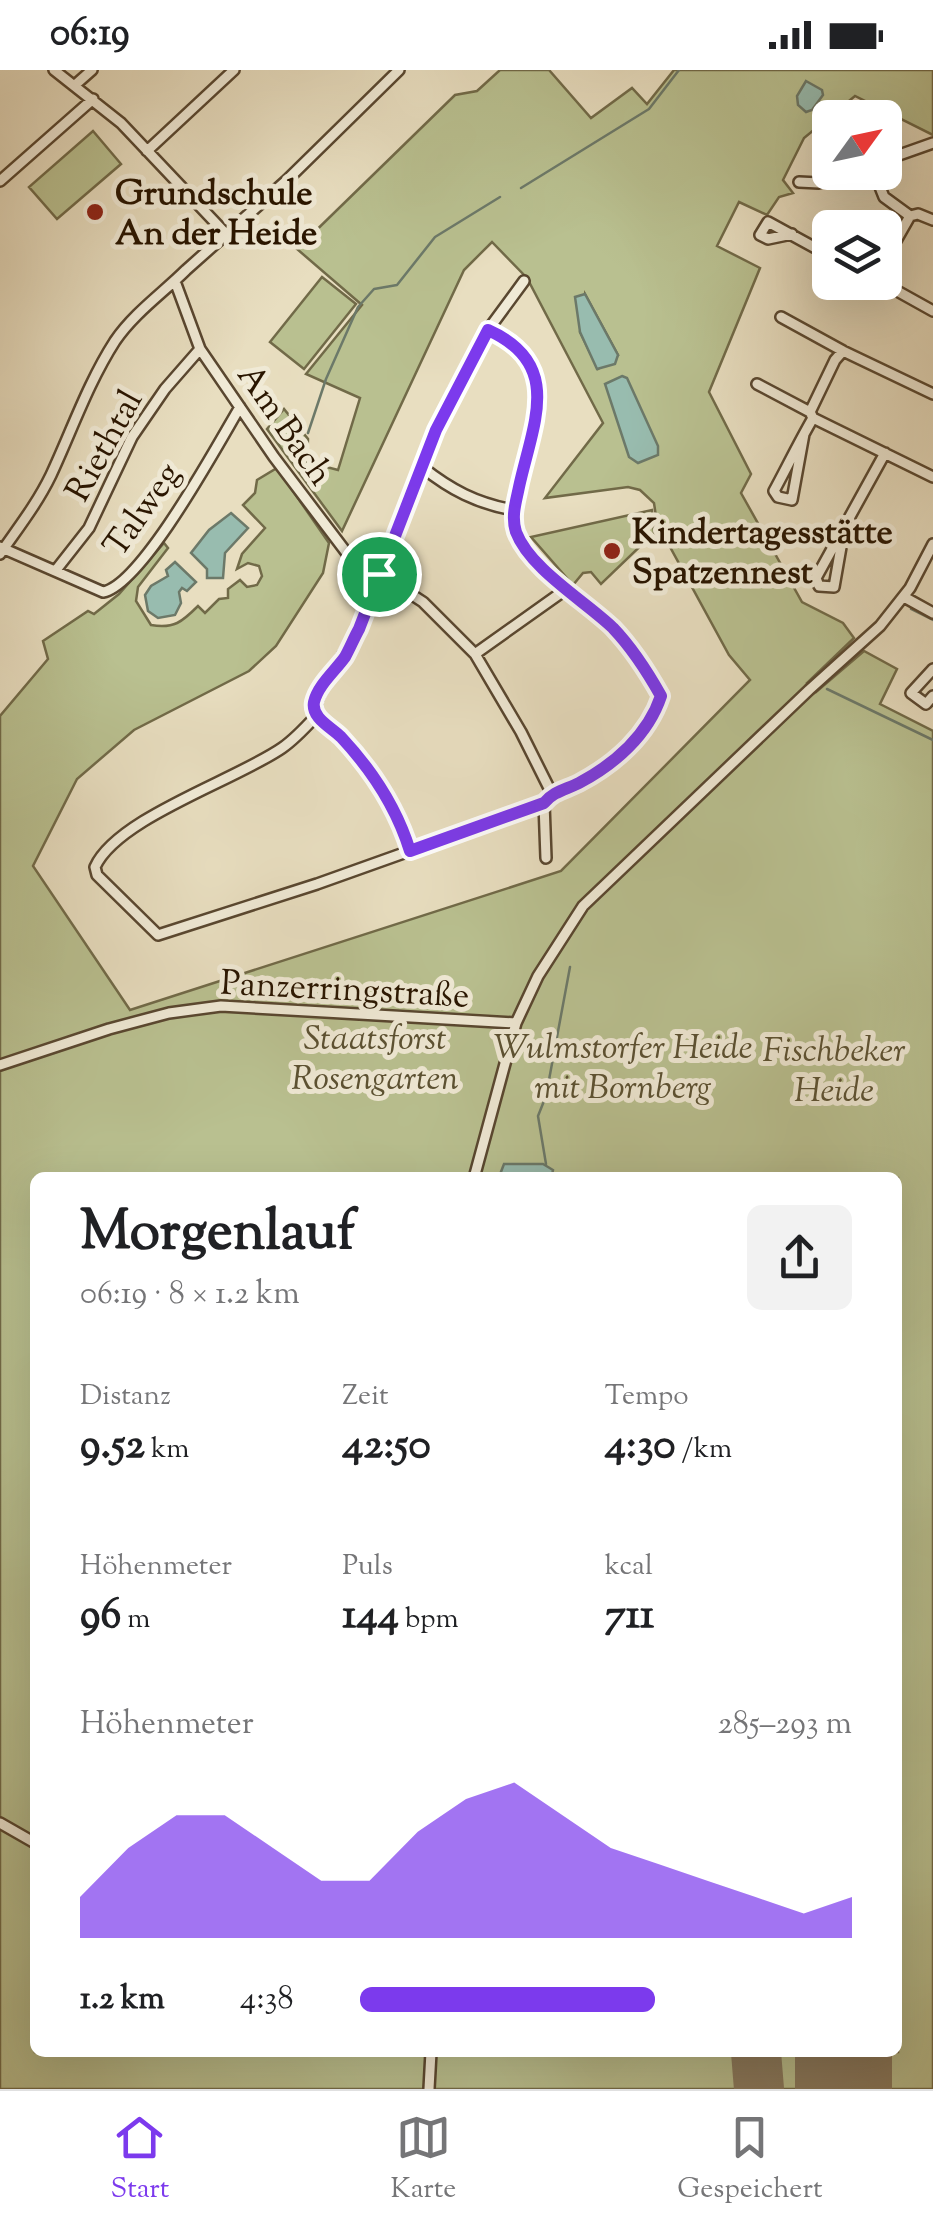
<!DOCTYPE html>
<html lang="de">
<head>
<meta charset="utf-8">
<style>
  body { margin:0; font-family:"Sorts Mill Goudy",serif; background:#f2f2f2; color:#202124; height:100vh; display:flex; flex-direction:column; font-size:38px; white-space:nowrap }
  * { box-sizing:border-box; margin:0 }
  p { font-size:32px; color:#757577 }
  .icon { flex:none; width:55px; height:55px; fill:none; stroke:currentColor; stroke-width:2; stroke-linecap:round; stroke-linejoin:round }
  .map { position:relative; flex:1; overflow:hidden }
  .panel { position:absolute; left:30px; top:1102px; width:872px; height:885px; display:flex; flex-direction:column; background:#fff; border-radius:15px; box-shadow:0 10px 40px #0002 }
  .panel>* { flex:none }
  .needle { width:65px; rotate:57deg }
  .tools { position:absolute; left:812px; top:30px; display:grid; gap:20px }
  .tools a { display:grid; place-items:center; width:90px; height:90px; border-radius:15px; background:#fff; box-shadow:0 10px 40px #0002; font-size:50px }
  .pin { position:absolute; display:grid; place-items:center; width:85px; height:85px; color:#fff; margin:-42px; border:5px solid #fff; border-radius:50%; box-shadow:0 2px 10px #0007 }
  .round { display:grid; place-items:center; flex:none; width:105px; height:105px; border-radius:15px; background:#f2f2f2 }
  .overview { display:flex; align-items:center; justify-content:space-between; height:170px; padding:0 50px }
  h1 { font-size:55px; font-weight:700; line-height:75px }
  .figures { display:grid; grid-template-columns:repeat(3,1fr); gap:15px; height:170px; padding:10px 50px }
  .figures div { display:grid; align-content:center }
  .figures b { font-size:42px; font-weight:700 }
  .figures small { font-size:28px; font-weight:400 }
  .figures p { font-size:28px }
  .chart { height:280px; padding:20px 50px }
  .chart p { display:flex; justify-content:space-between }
  .chart svg { width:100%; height:180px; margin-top:10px; fill:#7c3aed; opacity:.7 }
  ul { padding:0 50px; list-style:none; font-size:32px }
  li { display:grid; grid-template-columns:160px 120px 1fr; align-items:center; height:75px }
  li i { height:25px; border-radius:12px; background:#7c3aed }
  .status { display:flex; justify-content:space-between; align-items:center; height:70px; padding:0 50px; background:#fff; direction:ltr }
  .status svg { height:28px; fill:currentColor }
  .menu { display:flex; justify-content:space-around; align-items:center; height:140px; border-top:2px solid #e0e0e0; background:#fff; font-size:28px; color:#757577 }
  .menu a { display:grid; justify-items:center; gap:5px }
  .menu .selected { color:#7c3aed }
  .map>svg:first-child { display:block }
  .green { fill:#b9c090; stroke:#716a48; stroke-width:2.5; fill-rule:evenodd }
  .water { fill:#98bcaf; stroke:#6c7969; stroke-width:2.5 }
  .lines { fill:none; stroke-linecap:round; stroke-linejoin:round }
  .stream { stroke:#6c7969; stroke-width:2.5 }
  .runway { stroke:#887a60; stroke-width:50 }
  .street-casing { stroke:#594730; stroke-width:14 }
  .street { stroke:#f0ead6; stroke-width:9 }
  .route-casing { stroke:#fff; stroke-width:20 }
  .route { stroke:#7c3aed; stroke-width:12 }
  .poi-dot { fill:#8f2418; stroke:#f0ead6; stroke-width:4 }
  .labels { text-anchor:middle; stroke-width:10; stroke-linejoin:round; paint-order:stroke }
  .poi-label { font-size:35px; font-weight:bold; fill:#291500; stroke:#f0ead6; text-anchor:start }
  .street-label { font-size:35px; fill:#291500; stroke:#f0ead6 }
  .park-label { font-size:35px; font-style:italic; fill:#5b5132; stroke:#f0ead6 }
</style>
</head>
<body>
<div class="status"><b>06:19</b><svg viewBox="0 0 49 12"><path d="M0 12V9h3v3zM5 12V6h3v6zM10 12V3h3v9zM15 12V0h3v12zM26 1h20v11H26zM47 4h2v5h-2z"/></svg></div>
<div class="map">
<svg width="933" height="2019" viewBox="0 0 933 2019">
  <rect width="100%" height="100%" fill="#e8dec0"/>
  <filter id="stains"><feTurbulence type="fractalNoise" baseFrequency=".002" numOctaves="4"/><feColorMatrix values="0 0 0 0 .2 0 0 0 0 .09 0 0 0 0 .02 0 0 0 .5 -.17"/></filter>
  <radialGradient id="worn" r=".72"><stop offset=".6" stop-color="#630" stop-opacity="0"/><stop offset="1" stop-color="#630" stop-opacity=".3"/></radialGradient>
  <path class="green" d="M500,0h49l42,48 41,-30 15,16 27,-34h259v65l-78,-39 -51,42 -21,42 10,13 -14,4 -12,18 -28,-13 -22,44 43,22 -51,124 42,82 -10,19 61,109 41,21 11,15 -47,45 9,9 48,-41 33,18 -17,35 53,27v1358h-933v-1373l48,-57 -5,-18 45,-30 6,3 25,-20 45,-51 4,5 -30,39 -2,14 15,24c23,4 31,-3 47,-19l7,7 14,-14 9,-1v-9l12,-9 7,7 10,-2 5,-9 -3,-10 -11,-3 -11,6 5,-15 23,-26 -22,-23 12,-12 2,-13 20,-12 52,75 -6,30 -47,73 -27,25 -115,59 -57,49 -44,87 97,144 431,-139 189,-191 -21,-25 -72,-132 -3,-20 -14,-13 -12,-3 -83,11 58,-75 -76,-145 -35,-36 -28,28 -122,261 -75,-102 17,-20 24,30 -1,23 31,8 22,-72 -54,-24 56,-69 -65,-56 158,-154 22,-4zM585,224l33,61 -20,14 -18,-37zM535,904l-61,203 424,1v874h-863v-874l436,-1z
    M93,61l28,33 -64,55 -28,-32z
    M322,207l34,27 -52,65 -34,-27z
    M652,440l2,23 -53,51 -10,-12 -8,1 -10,12 -42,-48z"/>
  <path class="water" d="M806,11l16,9 1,5 -11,15 -6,2 -8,-7 -1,-9z
    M585,224l33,61 -3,9 -18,5 -17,-37 -5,-35z
    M622,306l5,2 31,68v9l-20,8 -9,-6 -24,-73z
    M231,443l17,15 -23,25 -2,25h-16v-9l-16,-16 18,-23z
    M175,492l21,20 -9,9 -5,-3 -3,4 2,11 -6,12 -17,3 -10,-7 -3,-16 6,-9 17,-10 -2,-6z
    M504,1094h39l10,6 -1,5 -53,2z"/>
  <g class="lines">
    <path class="stream" d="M521,118l128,-79 30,-39
      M308,363l18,-54 32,-72 16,-18 23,-4 38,-48 65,-40
      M911,539l22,11
      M827,619l106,51
      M546,1094l-8,-48 8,-20 24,-129"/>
    <path class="runway" d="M756,1982l3,37
      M820,1982v37
      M867,1982v37"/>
    <g class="street-casing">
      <path id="street" d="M54,0l67,53 106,112
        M75,15l17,-15
        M147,81l87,-81
        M885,90l48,-17
        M874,102l10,25 26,19
        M0,111l93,-82
        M799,112l20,1 31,-11
        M792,164l-24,5 -8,-4 8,-13 62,34
        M885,190l25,-44 8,-2 15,6
        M881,212l52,29
        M176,214l24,65 74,108 72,95 77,50 52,52 46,78 31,62
        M781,247l62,34
        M488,260c76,34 44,93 31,157 -3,15 -9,29 -3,45 14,36 70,70 97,96 20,21 34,43 48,68 -13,39 -46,68 -82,87 -14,7 -25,8 -35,20l-227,81 -159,51 -61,-60 -2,-8c22,-49 141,-87 187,-119 13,-9 23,-20 34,-32 -6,-22 32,-64 43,-87l95,-239 34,-60 36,-49
        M757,314l53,28
        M933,324l-90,-43 -8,9 -25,52 3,6 120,59
        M804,364l-12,66 -14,-3 -4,-6c13,-24 25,-49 39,-73
        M422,397c29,23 54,36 91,43
        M844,460l-10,57 -15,-1 -3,-8 69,-125
        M0,477l103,45c39,-7 115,-148 137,-185
        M0,484c18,-26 37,-50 51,-79 21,-45 37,-92 64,-134 19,-28 49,-49 71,-71l101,-90 112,-110
        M56,500l33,-42 43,-91 33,-48 35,-40
        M904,527l29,16
        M475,584l90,-64
        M933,599l-22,24 15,11 7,-8
        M316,646c44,29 78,85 94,135
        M544,733l2,55
        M0,995l109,-36 60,-16 52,-7 295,17
        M474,1108l42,-155 22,-47 45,-70 226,-216 71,-64 30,-38 23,-44
        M0,1753l35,20
        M429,2019l2,-37"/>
    </g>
    <use href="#street" class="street"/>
  </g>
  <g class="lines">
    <g class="route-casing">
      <path id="route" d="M488,260c76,34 45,93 31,157 -3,15 -8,29 -3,45 14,37 69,69 97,96 20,21 34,43 48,68 -13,39 -46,68 -82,87 -14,7 -25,8 -35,20l-134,48c-13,-42 -39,-82 -69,-114 -10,-10 -30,-19 -27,-35 4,-17 21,-31 31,-45 5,-9 9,-19 14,-28l77,-199z"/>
    </g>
    <use href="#route" class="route"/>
  </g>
  <g class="poi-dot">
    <circle cx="95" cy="142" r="10"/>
    <circle cx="612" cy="481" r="10"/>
  </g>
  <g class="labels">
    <g class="poi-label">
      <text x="115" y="134">Grundschule<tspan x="115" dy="40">An der Heide</tspan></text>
      <text x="632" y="473">Kindertagesstätte<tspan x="632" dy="40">Spatzennest</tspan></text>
    </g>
    <g class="street-label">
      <text transform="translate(286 354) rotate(55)" y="12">Am Bach</text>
      <text transform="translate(103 375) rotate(-61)" y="12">Riethtal</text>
      <text transform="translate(141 439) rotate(-55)" y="12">Talweg</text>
      <text transform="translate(345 918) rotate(3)" y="12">Panzerringstraße</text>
    </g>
    <g class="park-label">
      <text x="375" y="979">Staatsforst<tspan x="375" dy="40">Rosengarten</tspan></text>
      <text x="623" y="988">Wulmstorfer Heide<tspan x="623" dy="40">mit Bornberg</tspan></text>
      <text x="834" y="991">Fischbeker<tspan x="834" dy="40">Heide</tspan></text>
    </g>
  </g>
  <rect width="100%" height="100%" filter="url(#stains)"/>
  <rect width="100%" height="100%" fill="url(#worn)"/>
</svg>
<div class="tools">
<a><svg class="needle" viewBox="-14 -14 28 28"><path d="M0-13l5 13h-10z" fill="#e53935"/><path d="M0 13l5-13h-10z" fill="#757577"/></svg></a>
<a><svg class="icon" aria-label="layers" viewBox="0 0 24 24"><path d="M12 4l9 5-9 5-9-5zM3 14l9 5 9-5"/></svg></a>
</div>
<div class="pin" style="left:379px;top:504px;background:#1e9e55"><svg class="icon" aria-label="arrive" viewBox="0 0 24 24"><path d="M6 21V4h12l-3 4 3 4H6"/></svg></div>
<section class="panel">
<div class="overview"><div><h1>Morgenlauf</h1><p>06:19 · 8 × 1.2 km</p></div><a class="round"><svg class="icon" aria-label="share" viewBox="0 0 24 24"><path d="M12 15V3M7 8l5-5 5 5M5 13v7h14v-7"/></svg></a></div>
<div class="figures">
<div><p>Distanz</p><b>9.52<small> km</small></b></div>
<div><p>Zeit</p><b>42:50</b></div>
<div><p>Tempo</p><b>4:30<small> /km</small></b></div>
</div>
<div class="figures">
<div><p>Höhenmeter</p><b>96<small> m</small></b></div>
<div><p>Puls</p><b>144<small> bpm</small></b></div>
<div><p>kcal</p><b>711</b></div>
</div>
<div class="chart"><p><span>Höhenmeter</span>285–293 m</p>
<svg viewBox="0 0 160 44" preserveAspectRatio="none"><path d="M0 44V34L10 22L20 14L30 14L40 22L50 30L60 30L70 18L80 10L90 6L100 14L110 22L120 26L130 30L140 34L150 38L160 34V44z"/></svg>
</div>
<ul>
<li><b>1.2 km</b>4:38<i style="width:60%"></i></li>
</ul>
</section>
</div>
<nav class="menu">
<a class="selected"><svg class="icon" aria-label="home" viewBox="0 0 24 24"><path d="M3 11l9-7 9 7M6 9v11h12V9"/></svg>Start</a>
<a><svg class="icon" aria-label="map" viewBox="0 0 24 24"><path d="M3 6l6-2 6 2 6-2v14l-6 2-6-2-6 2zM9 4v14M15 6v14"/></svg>Karte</a>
<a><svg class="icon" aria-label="saved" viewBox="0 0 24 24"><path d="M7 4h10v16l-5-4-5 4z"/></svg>Gespeichert</a>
</nav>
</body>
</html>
